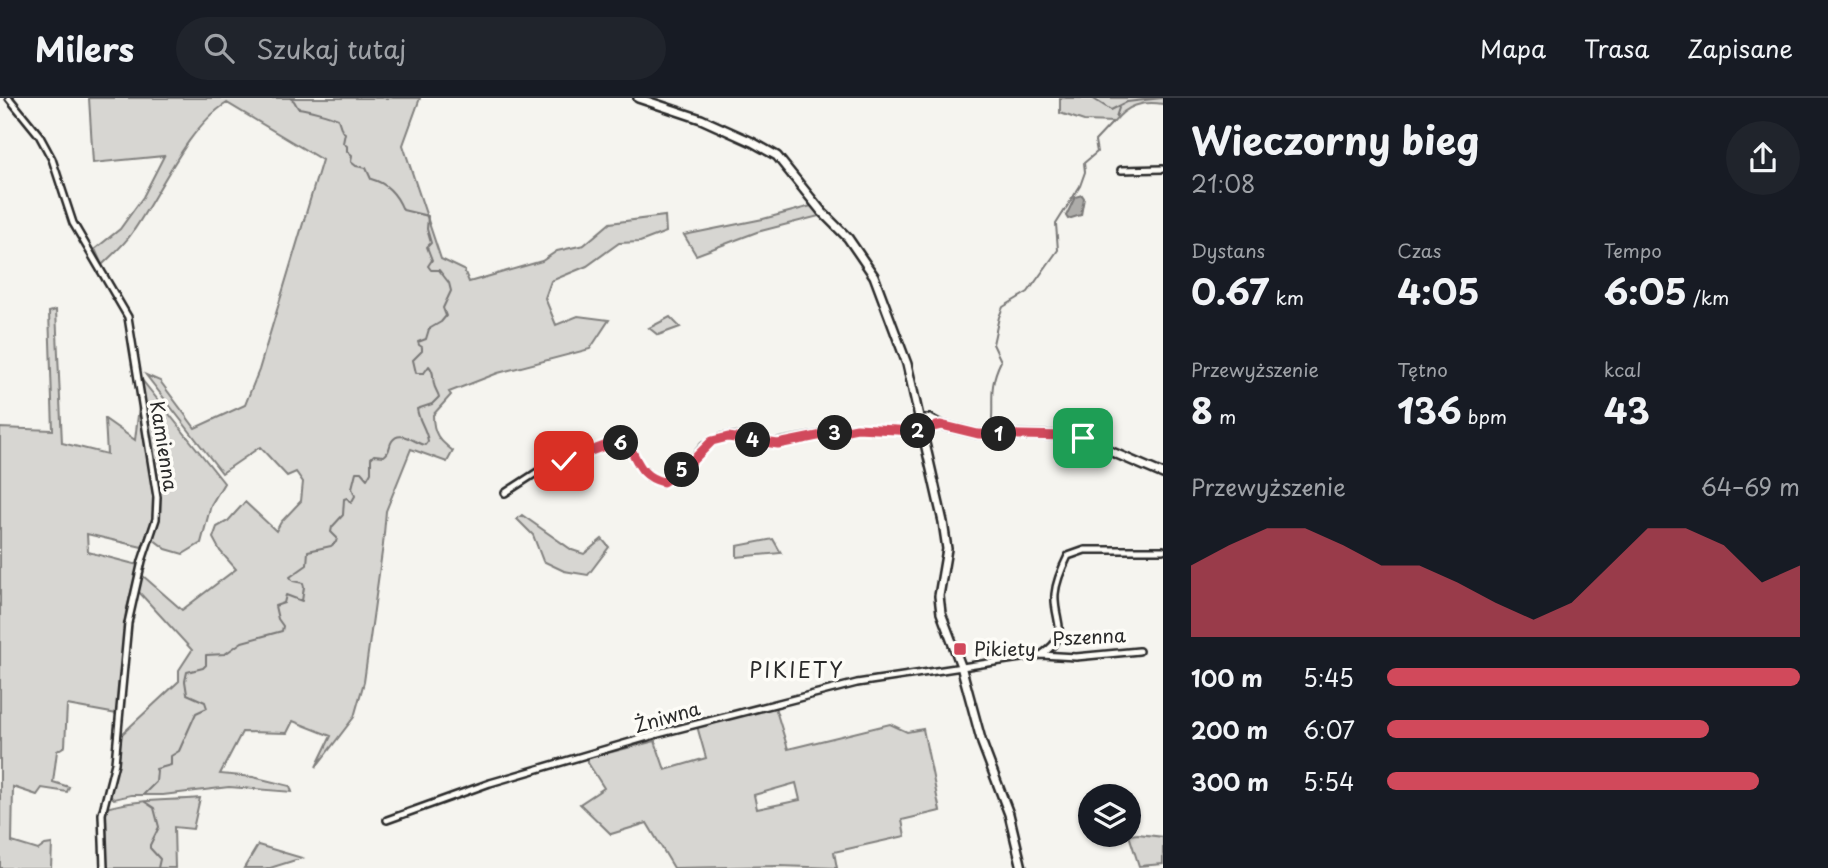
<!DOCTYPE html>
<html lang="pl">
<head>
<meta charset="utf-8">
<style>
  body { margin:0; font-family:"Playpen Sans",sans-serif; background:#20242c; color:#f1f3f6; height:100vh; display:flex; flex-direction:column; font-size:26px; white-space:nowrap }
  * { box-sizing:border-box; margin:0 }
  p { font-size:23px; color:#9ea1a6 }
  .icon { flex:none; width:38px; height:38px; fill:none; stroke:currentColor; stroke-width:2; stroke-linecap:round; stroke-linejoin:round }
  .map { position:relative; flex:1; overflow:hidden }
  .side { display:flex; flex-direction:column; background:#171b24; width:665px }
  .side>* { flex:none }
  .controls { position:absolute; left:1078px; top:686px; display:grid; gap:14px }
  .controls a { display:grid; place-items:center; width:63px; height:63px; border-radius:50%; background:#171b24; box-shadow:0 2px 5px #0004; font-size:35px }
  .pin { position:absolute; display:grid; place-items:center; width:60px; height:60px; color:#fff; margin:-30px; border-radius:14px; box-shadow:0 4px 10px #0006 }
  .km { position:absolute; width:35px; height:35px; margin:-18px; border-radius:50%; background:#222; color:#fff; font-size:19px; line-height:35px; text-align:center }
  .round { display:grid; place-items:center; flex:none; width:74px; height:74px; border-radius:37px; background:#20242c }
  .overview { display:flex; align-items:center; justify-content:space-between; height:119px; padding:0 28px }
  h1 { font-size:38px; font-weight:700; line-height:52px }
  .figures { display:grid; grid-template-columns:repeat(3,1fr); gap:10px; height:119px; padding:7px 28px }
  .figures div { display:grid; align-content:center }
  .figures b { font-size:35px; font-weight:700 }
  .figures small { font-size:19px; font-weight:400 }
  .figures p { font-size:19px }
  .chart { height:196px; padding:14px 28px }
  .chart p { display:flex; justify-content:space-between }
  .chart svg { width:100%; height:126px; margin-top:7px; fill:#d1495b; opacity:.7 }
  ul { padding:0 28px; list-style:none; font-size:23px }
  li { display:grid; grid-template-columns:112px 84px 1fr; align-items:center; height:52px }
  li i { height:18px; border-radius:9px; background:#d1495b }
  header { display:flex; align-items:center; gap:42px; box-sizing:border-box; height:98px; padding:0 35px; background:#171b24; border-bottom:2px solid #363941 }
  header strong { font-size:33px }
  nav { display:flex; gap:38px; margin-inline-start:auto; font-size:24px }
  .search { width:490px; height:63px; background:#20242c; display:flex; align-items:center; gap:18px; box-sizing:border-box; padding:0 24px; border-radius:38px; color:#9ea1a6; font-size:26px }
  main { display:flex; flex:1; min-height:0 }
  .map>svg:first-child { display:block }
  .green { fill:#d7d6d2; stroke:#81807e; stroke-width:2; fill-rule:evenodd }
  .water { fill:#adaca9; stroke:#797877; stroke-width:2 }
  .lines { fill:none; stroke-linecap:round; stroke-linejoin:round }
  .stream { stroke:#797877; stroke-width:2 }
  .street-casing { stroke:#2b2b2b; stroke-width:10 }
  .secondary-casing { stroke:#2b2b2b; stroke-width:12 }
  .street { stroke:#fdfcf7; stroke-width:5 }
  .secondary { stroke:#fdfcf7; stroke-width:7 }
  .route-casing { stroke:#fff; stroke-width:14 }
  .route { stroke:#d1495b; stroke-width:9 }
  .poi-dot { fill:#d1495b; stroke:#fdfcf7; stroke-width:2.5 }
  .labels { text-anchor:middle; stroke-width:7; stroke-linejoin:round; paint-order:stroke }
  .street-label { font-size:19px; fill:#2b2b2b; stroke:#fdfcf7 }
  .poi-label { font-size:19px; fill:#2b2b2b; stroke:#fdfcf7; text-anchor:start }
  .neighbourhood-label { font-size:21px; letter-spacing:2px; fill:#2b2b2b; stroke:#fdfcf7 }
</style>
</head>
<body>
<header>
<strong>Milers</strong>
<div class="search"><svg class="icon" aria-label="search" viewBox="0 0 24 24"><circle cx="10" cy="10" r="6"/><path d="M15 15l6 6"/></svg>Szukaj tutaj</div>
<nav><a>Mapa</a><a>Trasa</a><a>Zapisane</a></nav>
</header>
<main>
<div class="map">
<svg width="1163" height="770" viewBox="0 0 1163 770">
  <rect width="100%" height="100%" fill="#f5f4ef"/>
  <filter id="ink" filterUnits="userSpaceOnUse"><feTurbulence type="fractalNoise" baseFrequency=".0143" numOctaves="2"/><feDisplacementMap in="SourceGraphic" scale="14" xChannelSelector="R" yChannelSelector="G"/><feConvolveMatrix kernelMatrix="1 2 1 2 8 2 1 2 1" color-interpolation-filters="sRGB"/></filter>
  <g filter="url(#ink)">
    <path class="green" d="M89,0h331l-17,47 38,114 23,11 5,12 73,-21 15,-10 27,-6 26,-22 55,-7 1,16 -26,10 -21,1 -32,23 -36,15 -6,17 11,27 22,-9 31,4 -19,29 -92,24 -49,19 2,3 -18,20c0,19 6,25 20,36l-6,11 -36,-13 -25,62 -3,34 -19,137 -10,35 -38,50 15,-31 -38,-15 -6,12 -45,-1 -22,42 33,3 37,9 2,6 -63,-5 -66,8h-32l-17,4 -4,-3 11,-61 58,-54v-11l13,-20 -54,-59 4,-16 40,35 54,-41 -16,-18 -7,-13 4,-11 11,-6 17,-19 31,29 5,-9 20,-21 2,-19 -7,-10 -9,4 -27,-29 -38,26 -76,-98 14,6 35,47 50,-23 14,-35 63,-210 -95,-57c-40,24 -68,92 -95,130 -8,12 -20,22 -30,32l-7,-16 25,-20 23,-32 21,-41 -71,7z
      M1060,0h103v6c-21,-3 -36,1 -49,18l-30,-1 -24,-8z
      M815,107l8,10 -66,17 -61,23 -12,-20 79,-16z
      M56,212l6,133 45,11 -2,-35 30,21 4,-33 15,91 -1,20 -11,29 -55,-13 1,18 50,13 -12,47 -9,102 -50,-9 -2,41 -8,5 -4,31 16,5 -2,5 -25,-4 -5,7 -24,-8 -1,55 26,8 7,-5 7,-1 -1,24h-51v-440l53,2 -4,-118z
      M670,219l10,10 -22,8 -9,-7z
      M138,277l86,108 -13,22 -10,38 -18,11 -17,-5 -13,-10 6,-21 1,-19z
      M522,417l50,35 12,4 18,-15 7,8 -21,28 -24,-4 -21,-10 -10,-26 -16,-16z
      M773,441l8,14 -44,4v-11z
      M775,609l13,42 102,-25 17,8 16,-3 17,82 -38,9 3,16 -71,16 3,16 -58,-2 -105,2 -27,-45 -36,11 -31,-30 24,-16 -16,-25v-5l67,-17 10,29 41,-12 -9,-32zM796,685l4,17 -43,9 -3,-14z
      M200,700l-7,31 -19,-2 1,41h-68l-1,-60c31,-9 62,-7 94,-10z
      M1138,736l25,3v27l-24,2 -10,-31z
      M258,747l44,13 -32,10h-26z"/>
    <path class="water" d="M1082,97l2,3 -3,17 -13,4 -2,-3 9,-19z"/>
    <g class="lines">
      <path class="stream" d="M1092,0l19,12 16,-8 35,-4
        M1116,19l3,-9
        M991,332c4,-28 -4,-41 10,-69l-8,-17 6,-27 4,-10 25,-15 30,-42 -2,-26 24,-38 5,-14 -1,-9 13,-11 -2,-11 17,-18
        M988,343l1,1
        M144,696l12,-12 1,-11 -1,-2 15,-4v-9l8,-5 17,-38 11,-5 -2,-6 -18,-8 -2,-13 2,-9 16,-4 3,-3v-10l19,-1 17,-12 40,-11 1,-5 -5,-7 -3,-13 9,-3 2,-8 16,6 2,-14 -1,-4 -10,-2 -3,-4 17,-12 1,-14 23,-5 5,-4 1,-4 -6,-6 1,-5 11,-12 1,-16 3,-1 4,5 4,-7 -3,-8 4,-16h5l6,7 4,-7v-14l3,-3 10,1c7,-5 4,-9 8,-15 8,-12 23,2 33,4l3,-4c-2,-13 -9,-19 -11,-32l15,-5 7,-7c-1,-5 -5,-9 -5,-13 -2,-8 1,-11 -5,-18l-5,7h-8l-3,-13 9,-9v-4l-3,-2 -1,-3 8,-3 3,-10 12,-7 5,-6 -3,-8 8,-17 -2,-8 -10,-13h-8l-3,-4 4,-6 -5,-13 4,-4 -4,-14 1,-13 -25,-6c-6,-15 -16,-27 -32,-31l-5,-11 -10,-2 -5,-4 1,-7 -5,-4v-5l-4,-3 2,-10 -3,-2 -4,-12c-8,-4 -31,-10 -40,-11l-4,-7 -4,-3
        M145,704l9,6 5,19 -9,18v3l10,11 -2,9"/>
      <g class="street-casing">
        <path id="street" d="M9,0l30,37 13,24 21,64 55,94 29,180 -1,22 -14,42 -14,62 -13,140 -13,51 2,54
          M1121,72l42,-1
          M505,395l37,-24 73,-27 13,2c11,19 12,32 35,38l24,-16 17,-20 18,-9 12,-1 35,8 88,-16 64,2
          M1041,557c32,-21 12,-33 14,-61 1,-12 8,-28 13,-38l17,-6h78
          M387,722l103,-37 168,-49 199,-51 184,-28 35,2 63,-6"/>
      </g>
      <g class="secondary-casing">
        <path id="secondary" d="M638,0l63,21 51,23 25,14 45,56 26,26 26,38 33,88 36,158 4,27 -8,47 2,17 20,53 21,77 27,71 13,54
          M919,321h11l11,6 37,9 97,2 88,38"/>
      </g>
      <use href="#street" class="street"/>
      <use href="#secondary" class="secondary"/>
    </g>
  </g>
  <g class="lines" filter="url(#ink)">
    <g class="route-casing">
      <path id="route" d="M564,363l51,-19 13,2c11,19 12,32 35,38l24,-16 25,-25 16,-4 50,7 79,-16 59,3 25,-6 37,9 89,2 16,2"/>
    </g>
    <use href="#route" class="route"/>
  </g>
  <rect class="poi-dot" x="953" y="544" width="14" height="14" rx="3.5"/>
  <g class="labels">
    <g class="street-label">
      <text transform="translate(164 348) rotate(81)" y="7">Kamienna</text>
      <text transform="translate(1089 539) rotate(-3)" y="7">Pszenna</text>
      <text transform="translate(667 619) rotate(-16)" y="7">Żniwna</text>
    </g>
    <g class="poi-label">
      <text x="974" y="558">Pikiety</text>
    </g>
    <g class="neighbourhood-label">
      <text x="797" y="580">PIKIETY</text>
    </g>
  </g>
</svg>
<div class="controls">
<a><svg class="icon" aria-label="layers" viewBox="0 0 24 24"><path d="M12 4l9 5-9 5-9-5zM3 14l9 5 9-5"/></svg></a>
</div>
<div class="pin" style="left:1083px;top:340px;background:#1e9e55"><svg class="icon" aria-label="arrive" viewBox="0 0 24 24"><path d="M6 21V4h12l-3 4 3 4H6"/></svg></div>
<div class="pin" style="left:564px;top:363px;background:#d93025"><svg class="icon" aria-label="check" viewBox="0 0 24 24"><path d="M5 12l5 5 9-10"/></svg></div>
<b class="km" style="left:999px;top:336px">1</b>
<b class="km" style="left:918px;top:333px">2</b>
<b class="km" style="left:835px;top:335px">3</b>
<b class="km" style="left:753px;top:342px">4</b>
<b class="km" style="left:682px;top:372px">5</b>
<b class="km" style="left:621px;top:345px">6</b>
</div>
<section class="side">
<div class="overview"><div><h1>Wieczorny bieg</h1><p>21:08</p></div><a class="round"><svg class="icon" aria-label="share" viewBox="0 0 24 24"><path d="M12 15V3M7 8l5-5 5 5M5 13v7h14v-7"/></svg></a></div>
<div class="figures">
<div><p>Dystans</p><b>0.67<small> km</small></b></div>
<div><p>Czas</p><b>4:05</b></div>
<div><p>Tempo</p><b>6:05<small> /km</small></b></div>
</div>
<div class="figures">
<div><p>Przewyższenie</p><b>8<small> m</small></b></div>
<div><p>Tętno</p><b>136<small> bpm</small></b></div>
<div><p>kcal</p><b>43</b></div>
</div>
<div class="chart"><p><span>Przewyższenie</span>64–69 m</p>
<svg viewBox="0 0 160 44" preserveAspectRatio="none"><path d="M0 44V19L10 12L20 6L30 6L40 12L50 19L60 19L70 25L80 32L90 38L100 32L110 19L120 6L130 6L140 12L150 25L160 19V44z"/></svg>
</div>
<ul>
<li><b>100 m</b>5:45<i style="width:100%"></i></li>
<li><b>200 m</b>6:07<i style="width:78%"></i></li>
<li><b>300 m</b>5:54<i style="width:90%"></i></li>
</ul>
</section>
</main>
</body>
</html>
